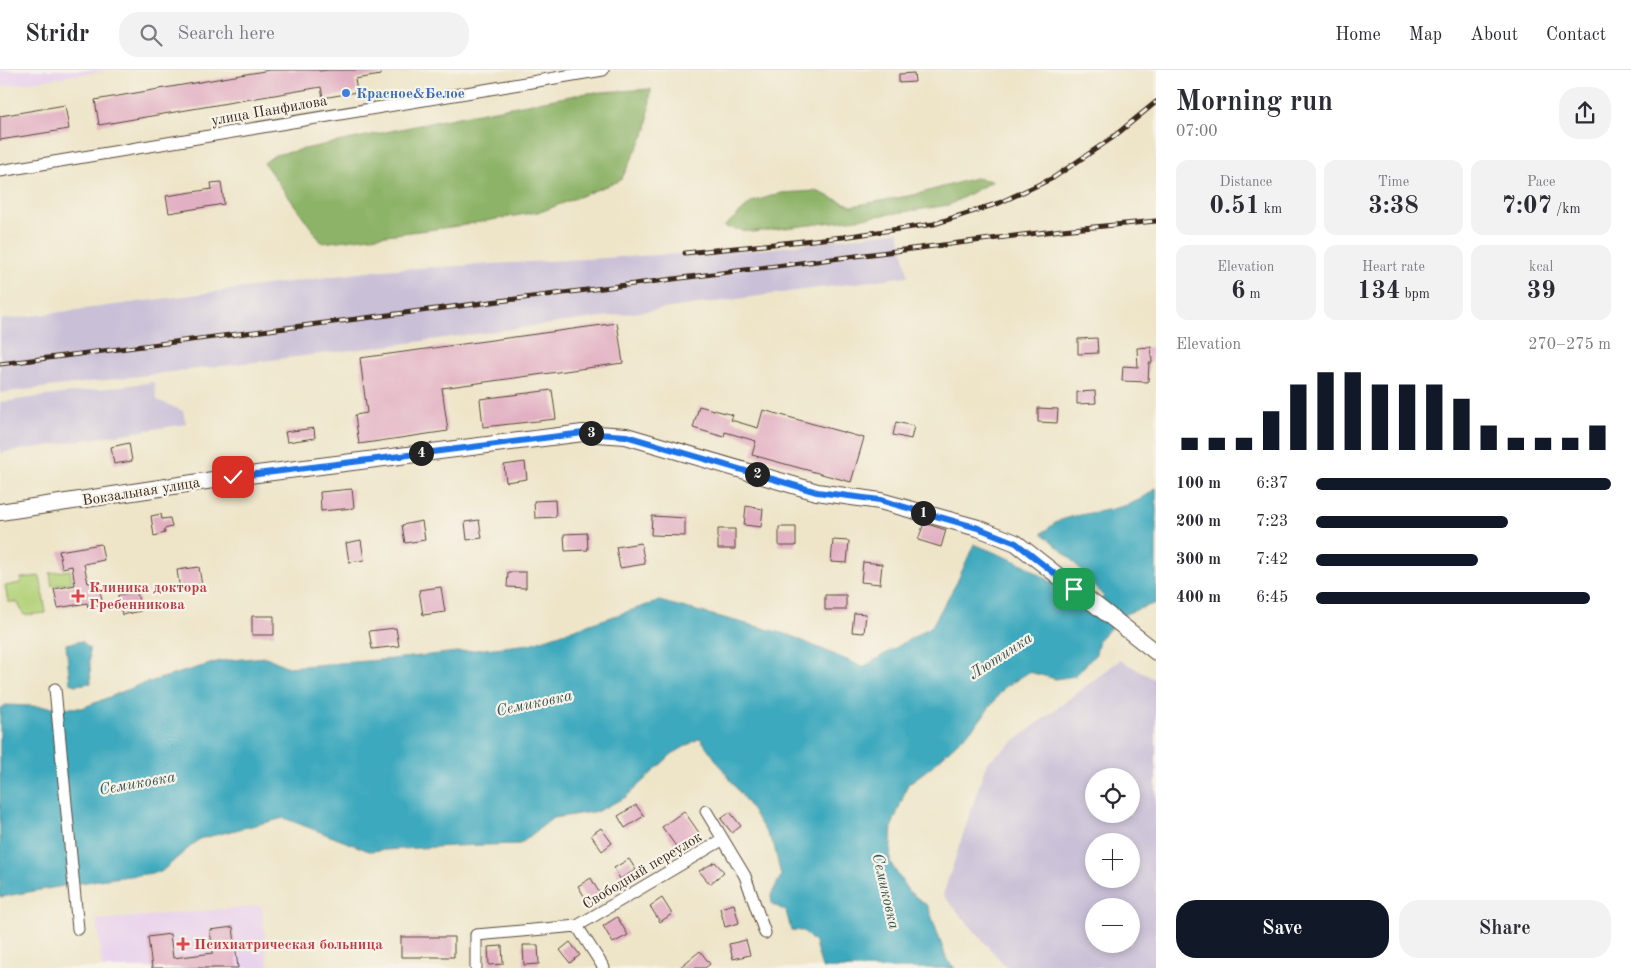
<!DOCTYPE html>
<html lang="en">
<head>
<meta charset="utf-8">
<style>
  body { margin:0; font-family:"Old Standard TT",serif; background:#f2f2f3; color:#2b2b33; height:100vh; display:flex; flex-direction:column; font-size:19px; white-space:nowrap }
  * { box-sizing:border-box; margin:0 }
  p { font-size:16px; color:#7c7c81 }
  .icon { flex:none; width:28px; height:28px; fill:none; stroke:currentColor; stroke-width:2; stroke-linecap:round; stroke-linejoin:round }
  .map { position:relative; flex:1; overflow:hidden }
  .side { display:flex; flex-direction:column; background:#fff; width:475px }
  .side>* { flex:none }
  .controls { position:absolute; left:1085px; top:698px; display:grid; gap:10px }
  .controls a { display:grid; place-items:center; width:55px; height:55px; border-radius:50%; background:#fff; box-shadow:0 2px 8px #0003; font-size:25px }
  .pin { position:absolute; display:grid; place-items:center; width:42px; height:42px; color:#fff; margin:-21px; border-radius:10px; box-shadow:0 2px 8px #0006 }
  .km { position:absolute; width:25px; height:25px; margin:-12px; border-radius:50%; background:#222; color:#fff; font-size:14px; line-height:25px; text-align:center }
  .round { display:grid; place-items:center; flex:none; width:52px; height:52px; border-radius:20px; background:#f2f2f3 }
  .headline { display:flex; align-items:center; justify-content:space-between; height:85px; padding:0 20px }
  h1 { font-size:28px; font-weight:700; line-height:38px }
  .metrics { display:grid; grid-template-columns:repeat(3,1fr); gap:8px; height:85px; padding:5px 20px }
  .metrics div { display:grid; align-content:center; border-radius:12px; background:#f2f2f3; text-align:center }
  .metrics b { font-size:25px; font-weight:700 }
  .metrics small { font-size:14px; font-weight:400 }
  .metrics p { font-size:14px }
  .chart { height:140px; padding:10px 20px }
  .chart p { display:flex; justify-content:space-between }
  .chart svg { width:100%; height:90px; margin-top:5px; stroke:#111827; stroke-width:6 }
  .action { display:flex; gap:10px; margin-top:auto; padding:10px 20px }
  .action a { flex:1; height:58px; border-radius:20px; background:#111827; color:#fff; font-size:20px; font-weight:700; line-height:58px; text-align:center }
  .action a+a { background:#f2f2f3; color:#2b2b33 }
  ul { padding:0 20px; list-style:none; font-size:16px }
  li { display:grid; grid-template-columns:80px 60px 1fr; align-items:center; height:38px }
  li i { height:12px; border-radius:6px; background:#111827 }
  header { display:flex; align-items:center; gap:30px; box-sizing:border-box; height:70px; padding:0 25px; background:#fff; border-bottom:1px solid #e1e1e2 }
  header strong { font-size:24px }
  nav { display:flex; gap:28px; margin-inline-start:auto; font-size:18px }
  .search { width:350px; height:45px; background:#f2f2f3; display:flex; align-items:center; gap:12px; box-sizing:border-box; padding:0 18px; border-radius:20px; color:#7c7c81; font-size:19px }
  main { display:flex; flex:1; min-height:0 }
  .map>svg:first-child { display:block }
  .built { fill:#e9d2ed }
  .industrial { fill:#c9bfd7; fill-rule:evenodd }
  .green { fill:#b2d178; stroke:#767e4b }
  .forest { fill:#8db368; stroke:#646e43 }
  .water { fill:#3ea9be; stroke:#3c6a6e }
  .building { fill:#e2b0c3 }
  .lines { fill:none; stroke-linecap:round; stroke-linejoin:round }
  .street-casing { stroke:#564638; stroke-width:13 }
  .secondary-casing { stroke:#564638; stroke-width:18 }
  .street { stroke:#fff; stroke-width:11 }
  .secondary { stroke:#fff; stroke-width:16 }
  .rail-casing { stroke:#3b2a1e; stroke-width:5 }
  .rail { stroke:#f7f3e8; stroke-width:3; stroke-dasharray:9; stroke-linecap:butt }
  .route-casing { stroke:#fff; stroke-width:10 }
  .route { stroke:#1a73e8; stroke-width:6 }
  .shop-dot { fill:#3f7fe0; stroke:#f7f3e8; stroke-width:2 }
  .health-dot { fill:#e0444e; stroke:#f7f3e8; stroke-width:2 }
  .labels { text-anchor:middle; stroke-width:4.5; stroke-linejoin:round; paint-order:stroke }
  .shop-label { font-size:15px; font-weight:bold; fill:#366cbe; stroke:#f7f3e8; text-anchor:start }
  .street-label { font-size:15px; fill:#3b2a1e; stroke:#f7f3e8 }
  .health-label { font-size:15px; font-weight:bold; fill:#be3a42; stroke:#f7f3e8; text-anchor:start }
  .water-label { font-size:16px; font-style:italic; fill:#3c5656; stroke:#f7f3e8 }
</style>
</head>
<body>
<header>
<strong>Stridr</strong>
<div class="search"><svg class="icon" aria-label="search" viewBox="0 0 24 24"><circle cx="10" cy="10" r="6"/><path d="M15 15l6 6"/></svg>Search here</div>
<nav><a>Home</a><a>Map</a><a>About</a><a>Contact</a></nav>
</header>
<main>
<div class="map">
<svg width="1156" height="898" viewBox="0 0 1156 898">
  <rect width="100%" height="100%" fill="#f7f3e8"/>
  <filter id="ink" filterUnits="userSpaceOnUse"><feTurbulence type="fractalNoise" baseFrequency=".02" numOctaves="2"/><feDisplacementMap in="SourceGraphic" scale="10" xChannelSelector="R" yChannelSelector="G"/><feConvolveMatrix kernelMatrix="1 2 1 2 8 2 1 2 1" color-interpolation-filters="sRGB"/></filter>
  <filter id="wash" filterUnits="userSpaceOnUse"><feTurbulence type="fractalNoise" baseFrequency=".0096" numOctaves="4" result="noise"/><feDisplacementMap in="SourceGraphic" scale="20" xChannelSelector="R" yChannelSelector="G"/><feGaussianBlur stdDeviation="1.12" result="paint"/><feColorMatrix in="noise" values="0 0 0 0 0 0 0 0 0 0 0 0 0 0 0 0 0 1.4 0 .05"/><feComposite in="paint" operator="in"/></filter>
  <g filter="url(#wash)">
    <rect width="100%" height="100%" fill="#eee5c9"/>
    <path class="built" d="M0,0h111l-111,17z
      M262,836l6,62h-166l-5,-48z"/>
    <path class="industrial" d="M899,161l9,45 -523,70 -385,47v-73l382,-50 385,-21z
      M154,312l3,18 26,11 3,13 -186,29v-51z
      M1120,590l36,20v288h-149l-64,-73 44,-133zM1131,706v38h-37v-38zM1131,771v38h-37v-38zM1131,836v38h-37v-38z"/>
    <path class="green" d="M70,500l2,12 -20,4 -2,-13z
      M40,506l6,37 -22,2 -7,-13h-9l-3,-16 15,-3 1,-5z"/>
    <path class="forest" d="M651,19l-4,40 -26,51 -78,31 -92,16 -129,16 -58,-80 11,-8 198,-41 114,-21z
      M975,108l18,3 -44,24 -92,14 -104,13 -29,-5 28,-25 29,-9 35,-2 36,15 62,-11z"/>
    <path class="water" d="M1156,417v116l-31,11 -26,25 -3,15 -21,22 -19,3 -27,-7 -25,16 -27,36 -46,43 -23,17 -16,42 -2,36 18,29 20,15 19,54 8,8h-133l-7,-25 -12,-12 -12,-1 -5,-19 -14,-7 -1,-9 10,-19 -7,-31 -26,-41 -48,-66 -28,16 -46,43 -28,14 -45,7 -33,26 -68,2 -83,5 -85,-33 -85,21 -38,33 -63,8 -98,17v-189l6,-3 76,3 57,-23 81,-24 46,-4 22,10 105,-8 137,-15 129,-43 130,34 74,32 69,-41 25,-44 17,-38 51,21 33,21 27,25 19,-14 -34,-39 -28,-25c6,-4 13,-11 19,-13 31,-11 71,-7 95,-33z
      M82,571l7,7 2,35 -15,2 -6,-2 -4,-39z"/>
    <g id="blocks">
      <path class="building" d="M270,0h49v1l9,-1h52l1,5 -26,4 2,13 -34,6 -2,-11 -222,38 -4,-25z
        M914,3l1,9 -16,1v-9z
        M65,35l4,24 -69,11v-24z
        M221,112l3,22 -55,9 -3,-17 46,-7 -1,-6z
        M617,253l6,40 -181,25 6,43 -89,13 -4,-29 12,-2 -7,-55z
        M1097,268l1,15 -20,1v-15z
        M1151,277l1,16h-3l-1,19 -26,-1 1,-15 15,1 -1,-19z
        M552,320l4,29 -73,8 -3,-28z
        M1095,321l1,12 -19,1v-12z
        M699,336l34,9 -2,5 27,8 5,-18 101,28 -13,44 -99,-27 4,-14 -31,-9 -1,5 -31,-9z
        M1038,338l20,1 -1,14 -19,-1z
        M896,352l18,4 -3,13 -18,-4z
        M314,358l1,10 -28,4 -2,-10z
        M129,373l3,18 -18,3 -3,-17z
        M525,392l2,17 -21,3 -2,-17z
        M352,419l2,19 -33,3 -1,-19z
        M555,430l1,17 -21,1 -1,-17z
        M746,436l17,3 -2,18 -17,-2z
        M161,444l1,5 8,-1 2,9 -8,2 1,4 -11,3 -3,-20z
        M652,446l33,2v18l-34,-1z
        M479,450l3,18 -15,2 -2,-18z
        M422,451l3,19 -20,3 -3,-18z
        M924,453l22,7 -5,17 -23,-7z
        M779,457h17v19h-17z
        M718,459h17v20h-17z
        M587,463l1,17 -23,1 -1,-17z
        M361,470l3,20 -15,2 -3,-19z
        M833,470l16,1 -2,22 -16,-1z
        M641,473l4,21 -25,4 -4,-21z
        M101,474l3,16 -20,4 4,19 10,-2 5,24 -15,2 -1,-4 -29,5 -4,-19 21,-4 -3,-19 -10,2 -3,-17z
        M863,492l19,2 -2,20 -19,-2z
        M199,497l3,19 -22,4 -3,-20z
        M508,502h18v16l-19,-1z
        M441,517l4,25 -22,3 -4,-25z
        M137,522l4,19 -19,4 -4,-20z
        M825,525h21v15h-21z
        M854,543l12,1 -2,19 -12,-1z
        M252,546h22v19h-22z
        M396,558l3,18 -27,3 -3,-18z
        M636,735l8,11 -19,12 -7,-12z
        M684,741l16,23 -22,15 -16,-22z
        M730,742l11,14 -9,7 -11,-14z
        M601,758l11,15 -10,8 -11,-16z
        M629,789l7,11 -16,9 -6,-11z
        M715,792l9,10 -14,12 -11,-13z
        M591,808l10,18 -12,8 -11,-18z
        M662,828l10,16 -12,8 -10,-16z
        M734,834l5,19 -14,4 -5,-19z
        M617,847l11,18 -15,8 -10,-17z
        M233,857l5,41h-86l-4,-31 22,-3 3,24 40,-5 -3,-23z
        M401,867h53v20h-53z
        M746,870l4,15 -17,4 -4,-15z
        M570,872l10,13 -10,8 -10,-13z
        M523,875h15l1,19 -15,1z
        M502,876l1,18 -14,1 -1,-18z
        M700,881l10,13 -5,4h-26z"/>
    </g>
  </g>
  <g filter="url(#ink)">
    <use href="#blocks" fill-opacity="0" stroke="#564638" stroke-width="1"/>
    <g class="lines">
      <g class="street-casing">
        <path id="street" d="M0,101l603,-101
          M55,619l23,240
          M706,741l39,65 20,57
          M577,856l27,42
          M476,898v-33l101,-9 145,-86"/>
      </g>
      <g class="secondary-casing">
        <path id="secondary" d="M0,442l233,-35 350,-44 43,3 191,56 63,9 98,27 38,15 140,109"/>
      </g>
      <use href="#street" class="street"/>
      <use href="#secondary" class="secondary"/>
      <g class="rail-casing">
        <path id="rail" d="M685,183l158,-16 91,-13 65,-21 54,-25 59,-40 44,-36
          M0,294l1062,-134 94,-9"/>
      </g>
      <use href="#rail" class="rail"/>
    </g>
  </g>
  <g class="lines" filter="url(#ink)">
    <g class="route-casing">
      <path id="route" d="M233,407l350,-44 43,3 191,56 63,8 98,28 38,15 58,46"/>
    </g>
    <use href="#route" class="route"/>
  </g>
  <circle class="shop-dot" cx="346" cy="23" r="5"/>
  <g class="health-dot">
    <path d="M75.5 518.5h5v5h5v5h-5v5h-5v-5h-5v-5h5z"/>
    <path d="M180.5 866.5h5v5h5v5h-5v5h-5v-5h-5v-5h5z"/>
  </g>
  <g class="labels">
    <g class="shop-label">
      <text x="356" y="28">Красное&amp;Белое</text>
    </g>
    <g class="street-label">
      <text transform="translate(269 40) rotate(-10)" y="5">улица Панфилова</text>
      <text transform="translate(141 421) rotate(-9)" y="5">Вокзальная улица</text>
      <text transform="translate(642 800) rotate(-31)" y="5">Свободный переулок</text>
    </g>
    <g class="health-label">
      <text x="89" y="522">Клиника доктора<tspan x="89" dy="17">Гребенникова</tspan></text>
      <text x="194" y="879">Психиатрическая больница</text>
    </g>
    <g class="water-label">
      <text transform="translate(1000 585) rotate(-33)" y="6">Лютинка</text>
      <text transform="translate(534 632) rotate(-12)" y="6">Семиковка</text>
      <text transform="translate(137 712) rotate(-10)" y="6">Семиковка</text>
      <text transform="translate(887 821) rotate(77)" y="6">Семиковка</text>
    </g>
  </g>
</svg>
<div class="controls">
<a><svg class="icon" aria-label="locate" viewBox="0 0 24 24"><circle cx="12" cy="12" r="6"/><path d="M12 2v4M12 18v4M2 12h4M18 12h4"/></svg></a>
<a>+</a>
<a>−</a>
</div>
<div class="pin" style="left:1074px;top:519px;background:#1e9e55"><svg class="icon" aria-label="arrive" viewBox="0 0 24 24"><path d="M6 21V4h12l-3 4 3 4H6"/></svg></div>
<div class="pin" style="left:233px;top:407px;background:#d93025"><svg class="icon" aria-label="check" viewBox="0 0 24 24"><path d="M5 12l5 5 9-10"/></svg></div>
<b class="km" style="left:923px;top:443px">1</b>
<b class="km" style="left:757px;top:404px">2</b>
<b class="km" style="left:591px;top:363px">3</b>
<b class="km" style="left:421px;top:383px">4</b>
</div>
<section class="side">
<div class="headline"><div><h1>Morning run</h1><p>07:00</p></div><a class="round"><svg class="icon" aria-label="share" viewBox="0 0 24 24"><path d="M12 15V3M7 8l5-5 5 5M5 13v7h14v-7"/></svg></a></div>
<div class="metrics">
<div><p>Distance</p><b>0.51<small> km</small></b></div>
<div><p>Time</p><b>3:38</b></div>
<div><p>Pace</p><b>7:07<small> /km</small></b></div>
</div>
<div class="metrics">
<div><p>Elevation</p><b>6<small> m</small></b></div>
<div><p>Heart rate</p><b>134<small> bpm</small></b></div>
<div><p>kcal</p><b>39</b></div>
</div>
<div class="chart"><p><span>Elevation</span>270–275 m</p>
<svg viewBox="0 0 160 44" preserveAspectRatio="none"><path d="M5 44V38M15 44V38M25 44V38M35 44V25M45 44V12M55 44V6M65 44V6M75 44V12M85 44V12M95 44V12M105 44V19M115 44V32M125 44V38M135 44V38M145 44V38M155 44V32"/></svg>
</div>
<ul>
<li><b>100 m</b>6:37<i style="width:100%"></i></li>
<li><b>200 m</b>7:23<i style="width:65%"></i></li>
<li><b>300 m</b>7:42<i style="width:55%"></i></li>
<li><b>400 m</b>6:45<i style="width:93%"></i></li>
</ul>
<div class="action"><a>Save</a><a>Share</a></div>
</section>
</main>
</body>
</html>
